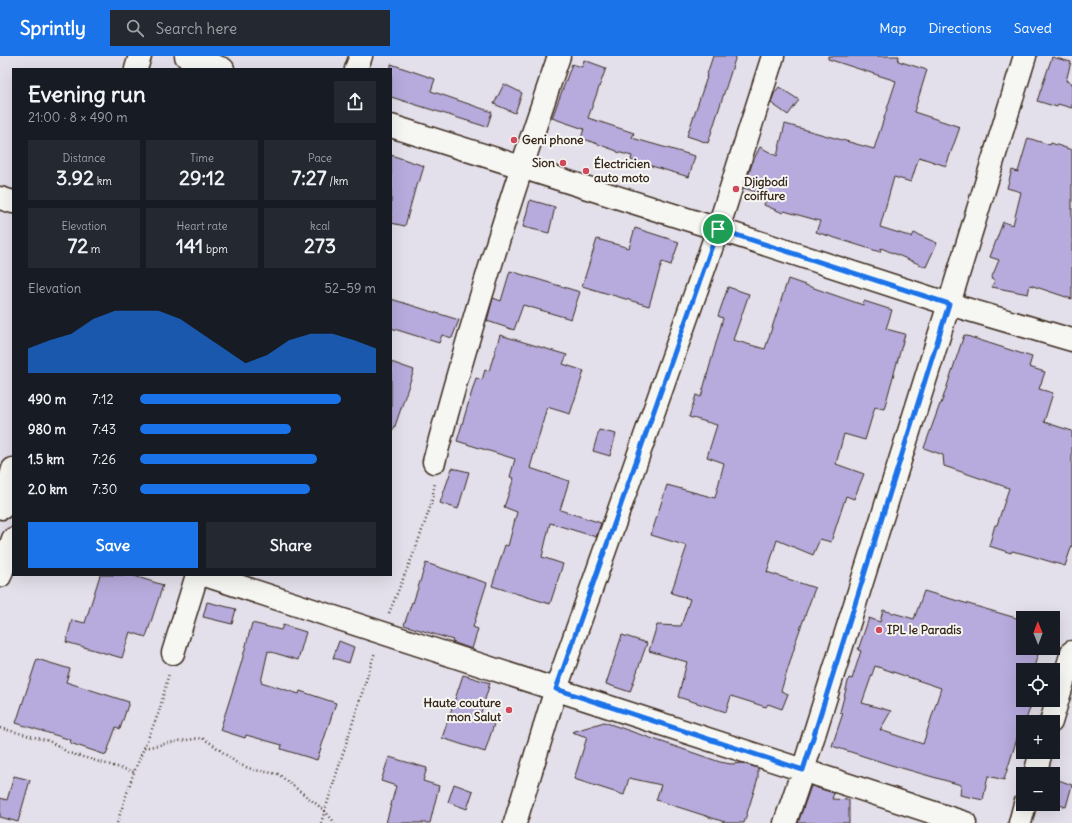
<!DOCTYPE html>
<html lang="en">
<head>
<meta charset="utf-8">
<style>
  body { margin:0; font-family:Delius,sans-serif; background:#242831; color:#f1f3f6; height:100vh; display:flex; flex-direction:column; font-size:15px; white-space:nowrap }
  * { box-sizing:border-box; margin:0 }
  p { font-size:13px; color:#9ea1a6 }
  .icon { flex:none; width:22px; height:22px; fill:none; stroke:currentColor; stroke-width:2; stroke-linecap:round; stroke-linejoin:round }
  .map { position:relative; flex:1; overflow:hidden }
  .drawer { position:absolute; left:12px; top:12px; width:380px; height:508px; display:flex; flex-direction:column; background:#171b24; border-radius:0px; box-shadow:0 4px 16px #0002 }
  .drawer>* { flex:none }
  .needle { width:26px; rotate:359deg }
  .controls { position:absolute; left:1016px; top:555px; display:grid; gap:8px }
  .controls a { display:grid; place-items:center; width:44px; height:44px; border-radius:0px; background:#171b24; box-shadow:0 4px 16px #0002; font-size:20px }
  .pin { position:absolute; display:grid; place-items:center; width:34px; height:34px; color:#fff; margin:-17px; border:2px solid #fff; border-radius:50%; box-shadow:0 1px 4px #0007 }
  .round { display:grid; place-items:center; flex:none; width:42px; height:42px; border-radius:0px; background:#242831 }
  .overview { display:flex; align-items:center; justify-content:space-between; height:68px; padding:0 16px }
  h1 { font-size:22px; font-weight:700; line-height:30px }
  .metrics { display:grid; grid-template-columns:repeat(3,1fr); gap:6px; height:68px; padding:4px 16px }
  .metrics div { display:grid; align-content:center; border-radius:0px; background:#242831; text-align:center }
  .metrics b { font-size:20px; font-weight:700 }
  .metrics small { font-size:11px; font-weight:400 }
  .metrics p { font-size:11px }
  .chart { height:112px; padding:8px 16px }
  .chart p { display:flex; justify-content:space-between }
  .chart svg { width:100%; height:72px; margin-top:4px; fill:#1a73e8; opacity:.7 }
  .primary-button { display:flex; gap:8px; margin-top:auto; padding:8px 16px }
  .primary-button a { flex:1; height:46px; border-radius:0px; background:#1a73e8; color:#fff; font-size:16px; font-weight:700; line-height:46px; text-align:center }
  .primary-button a+a { background:#242831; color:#f1f3f6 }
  ul { padding:0 16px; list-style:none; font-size:13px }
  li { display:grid; grid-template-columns:64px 48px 1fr; align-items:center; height:30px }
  li i { height:10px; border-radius:5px; background:#1a73e8 }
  header { display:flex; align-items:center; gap:24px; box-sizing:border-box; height:56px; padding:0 20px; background:#1a73e8; color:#fff }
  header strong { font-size:19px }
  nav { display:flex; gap:22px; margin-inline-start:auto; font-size:14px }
  .search { width:280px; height:36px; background:#242831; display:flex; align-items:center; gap:10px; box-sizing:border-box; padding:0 14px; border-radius:0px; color:#9ea1a6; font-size:15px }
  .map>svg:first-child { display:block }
  .building { fill:#b6abdc; stroke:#3b2a1e; fill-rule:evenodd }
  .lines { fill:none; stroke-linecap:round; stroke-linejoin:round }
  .street-casing { stroke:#3b2a1e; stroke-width:25 }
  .path { stroke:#3b2a1e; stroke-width:2.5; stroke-dasharray:1 3; stroke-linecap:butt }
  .street { stroke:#f6f6f2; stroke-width:22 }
  .route-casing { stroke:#fff; stroke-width:8 }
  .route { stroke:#1a73e8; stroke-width:5 }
  .poi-dot { fill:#d1495b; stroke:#f6f6f2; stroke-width:1.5 }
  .labels { text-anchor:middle; stroke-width:4; stroke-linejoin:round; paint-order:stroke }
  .poi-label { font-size:12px; font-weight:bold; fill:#3b2a1e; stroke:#f6f6f2; text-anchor:start }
</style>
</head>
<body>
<header>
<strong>Sprintly</strong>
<div class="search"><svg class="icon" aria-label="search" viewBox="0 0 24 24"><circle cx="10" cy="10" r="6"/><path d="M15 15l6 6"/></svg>Search here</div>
<nav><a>Map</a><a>Directions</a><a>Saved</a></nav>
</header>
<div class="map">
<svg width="1072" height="767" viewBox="0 0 1072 767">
  <rect width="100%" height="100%" fill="#e3e0eb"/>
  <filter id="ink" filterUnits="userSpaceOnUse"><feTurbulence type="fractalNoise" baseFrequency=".025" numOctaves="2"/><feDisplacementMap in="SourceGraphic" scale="8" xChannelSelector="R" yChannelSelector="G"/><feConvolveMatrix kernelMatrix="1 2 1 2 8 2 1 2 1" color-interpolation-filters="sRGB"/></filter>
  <g filter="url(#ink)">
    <path class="building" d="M713,0h23l-28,87 -21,-7 20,-59h-1z
      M828,0h71l-1,5 29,9 -13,42 46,15 -14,39 -27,-9 -8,25 -17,-5 -14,50 32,10 2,-4 23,10 -11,24 -45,-19 -1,4 -64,-20 4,-11 -36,-10 -1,2 -19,-8 3,-9 -23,-8 9,-27 7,-14 17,9 8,-32 89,25 22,-68 -68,-22z
      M1052,1l19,5 -5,19 6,2v25l-14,-4 -1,3 -20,-6z
      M584,4l22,8 -18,50 46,15 -2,5 63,18 -6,21 -58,-17 1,-4 -15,-4v-1l-36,-13 3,-9 -32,-11 20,-54 10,3z
      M391,8l44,15 -4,12 61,21 -5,15 -96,-30z
      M504,28l18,9 -7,20 -21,-9z
      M779,31l20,13 -11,15 -17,-12 3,-9z
      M1028,82l22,7 1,-2 21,7v149l-42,-14 -2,9 -36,-7 3,-7 -4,-1 8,-19 -9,-3 13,-35 10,3 8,-33 -14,-4 5,-18 6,2z
      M391,99l33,11 -5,17 -2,-1 -12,44 -14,-3z
      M530,144l25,7 -6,26 -26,-6z
      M635,172l44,14 -8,23 -9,-3 -13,44 -67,-20 15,-47 32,9z
      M510,215l70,21 -9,27 -48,-14 -9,25 -27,-9 6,-23 8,3z
      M788,223l75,26 1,-4 28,9 -6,19 19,5 -21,75 -9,-2 -10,33 -21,-6 -8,30 28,10 -10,25 -8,-3 -15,46 -11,-3 -7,16 -36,-15 -10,32 48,16 -21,58h1l-14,45 7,3 -6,15 -14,-5 -2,3 -35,-11 -5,16 -48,-15 9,-35 -38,-11 8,-26 24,1 9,-27 -19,-6 16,-47 -36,-11 16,-50 48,13 9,-35 -17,-6 10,-32 -28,-8 7,-22 5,2 22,-79 -5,-2 10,-29 21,7 -16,46 32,9z
      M391,243l68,21 -7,18 -10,-3 -3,8 -48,-15z
      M500,279l67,20 -4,9 21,7 -14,43 -23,-7 -17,61 39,13 -9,29 41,13 -5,14 -46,-14 -8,34 21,7 -13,40 -58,-18 13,-41 3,1 9,-34 -13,-5 10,-29 -4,-1 5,-18 -58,-18 19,-63 6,2 3,-10 4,1z
      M964,279l68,22 -3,10 16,5 -6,17 14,4 -9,29 28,9v114l-7,21 -37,-11 -16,-4 -1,2 -22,-7 6,-21h2l12,-37 -65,-22 -1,-11 -19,-7 16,-44h1z
      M391,306l23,8 -20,59h-3z
      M599,374l17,4 -6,22 -17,-5z
      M452,412l17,4 -11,37 -18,-6z
      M426,507l61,20 -14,44 5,2 -6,20 -20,-7 1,-2 -49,-15 8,-23 1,1z
      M100,519h31l32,10 -17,52 -16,-5 -8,26 -56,-16 6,-22 13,3z
      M924,535l99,29v28h17l-7,22h-10v30h10l-8,22h-2v7h-3l-16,51 -16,-4 -5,24 -23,-5 1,-10 -70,-20 -59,-19 11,-33 -3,-1 9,-34 3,1 9,-28 -3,-1 11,-32 11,4 3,-12 31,9zM875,610l66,22 -18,56 -43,-14 11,-19 -29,-8z
      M207,546l29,7 -4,15 -29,-7z
      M252,567l29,7 2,-5 23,7 -8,28 -30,-9 -7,31 38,12 1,-3 36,12 -19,57 -36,-11 1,-4 -36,-10 -1,3 -25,-8 21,-66z
      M622,579l25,8 -17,49 -24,-8z
      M339,585l15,6 -5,16 -16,-5z
      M37,603l33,10 -4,13 63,20 -9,27 -4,-2 -10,28 -36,-12 1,-3 -55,-17z
      M463,619l27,8 -11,36 15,5 -9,28 -43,-14z
      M604,666l116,40 11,2 11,-1 16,5v10l-14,45h-16l-72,-23 5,-15 -32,-7 -5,17 -50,-16 13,-42 -15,-5z
      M389,701l38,11 -4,13 16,5 -9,37h-44l10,-37 -15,-5z
      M14,720l16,4 -12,42 -18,-5v-19l7,2z
      M1056,723l16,6 -6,22 -13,-4v-15z
      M454,728l19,7 -6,18 -19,-7z
      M811,730l23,7 -2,6 17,1v23h-51z"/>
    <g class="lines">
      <g class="street-casing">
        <path id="street" d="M186,0l37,13
          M136,13l4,-13
          M356,13l5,-13
          M391,70l327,103 231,75 123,36
          M0,142l13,4
          M434,406c36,-137 79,-272 125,-406
          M2,452l11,-39
          M205,519l760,248
          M0,520l13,-37
          M173,597l24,-78
          M1051,666l21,-70
          M1035,718l6,-22
          M515,767l41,-134 162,-460 55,-173
          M785,767l18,-53 146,-466 76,-248
          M1020,767l5,-19"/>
      </g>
      <path class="path" d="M389,557l26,-63 16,-45 4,-23
        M0,672l49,13 20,12 65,19
        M144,692l35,-7 23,-3 10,6 26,20 16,6 24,4 46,36 11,13
        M117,767l17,-51 25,-60 10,-39
        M321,767l54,-171"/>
      <use href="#street" class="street"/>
    </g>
  </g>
  <g class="lines" filter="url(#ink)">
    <g class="route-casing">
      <path id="route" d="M718,173l231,75 -146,466 -247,-81z"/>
    </g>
    <use href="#route" class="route"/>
  </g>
  <g class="poi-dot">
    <circle cx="514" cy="84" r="4"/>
    <circle cx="563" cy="107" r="4"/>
    <circle cx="586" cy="115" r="4"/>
    <circle cx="736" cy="133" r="4"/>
    <circle cx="879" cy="574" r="4"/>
    <circle cx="509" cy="654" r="4"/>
  </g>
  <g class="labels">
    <g class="poi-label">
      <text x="522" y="88">Geni phone</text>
      <text x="555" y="111" text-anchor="end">Sion</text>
      <text x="594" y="112">Électricien<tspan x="594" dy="14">auto moto</tspan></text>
      <text x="744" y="130">Djigbodi<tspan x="744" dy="14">coiffure</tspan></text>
      <text x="887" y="578">IPL le Paradis</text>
      <text x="501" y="651" text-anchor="end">Haute couture<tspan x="501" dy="14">mon Salut</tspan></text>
    </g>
  </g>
</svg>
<div class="controls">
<a><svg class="needle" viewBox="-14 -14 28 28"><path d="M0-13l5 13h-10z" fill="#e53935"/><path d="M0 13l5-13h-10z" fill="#9ea1a6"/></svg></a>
<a><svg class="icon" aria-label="locate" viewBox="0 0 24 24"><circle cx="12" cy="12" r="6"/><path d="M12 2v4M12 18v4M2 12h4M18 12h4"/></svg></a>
<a>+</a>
<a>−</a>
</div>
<div class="pin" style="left:718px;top:173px;background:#1e9e55"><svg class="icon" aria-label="arrive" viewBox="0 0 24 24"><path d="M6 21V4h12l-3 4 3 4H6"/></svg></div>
<section class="drawer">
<div class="overview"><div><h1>Evening run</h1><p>21:00 · 8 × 490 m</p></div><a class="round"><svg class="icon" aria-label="share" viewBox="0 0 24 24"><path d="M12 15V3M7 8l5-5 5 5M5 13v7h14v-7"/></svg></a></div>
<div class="metrics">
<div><p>Distance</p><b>3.92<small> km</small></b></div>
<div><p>Time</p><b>29:12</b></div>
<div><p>Pace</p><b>7:27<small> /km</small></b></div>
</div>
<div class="metrics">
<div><p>Elevation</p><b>72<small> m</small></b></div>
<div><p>Heart rate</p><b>141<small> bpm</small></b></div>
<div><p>kcal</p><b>273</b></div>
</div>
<div class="chart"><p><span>Elevation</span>52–59 m</p>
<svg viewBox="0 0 160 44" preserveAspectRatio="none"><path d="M0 44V29L10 24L20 20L30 11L40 6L50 6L60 6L70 11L80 20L90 29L100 38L110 33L120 24L130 20L140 20L150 24L160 29V44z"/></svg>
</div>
<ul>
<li><b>490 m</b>7:12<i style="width:85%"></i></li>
<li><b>980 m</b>7:43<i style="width:64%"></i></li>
<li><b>1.5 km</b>7:26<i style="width:75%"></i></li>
<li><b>2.0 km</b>7:30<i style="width:72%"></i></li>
</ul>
<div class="primary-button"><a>Save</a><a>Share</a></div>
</section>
</div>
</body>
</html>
